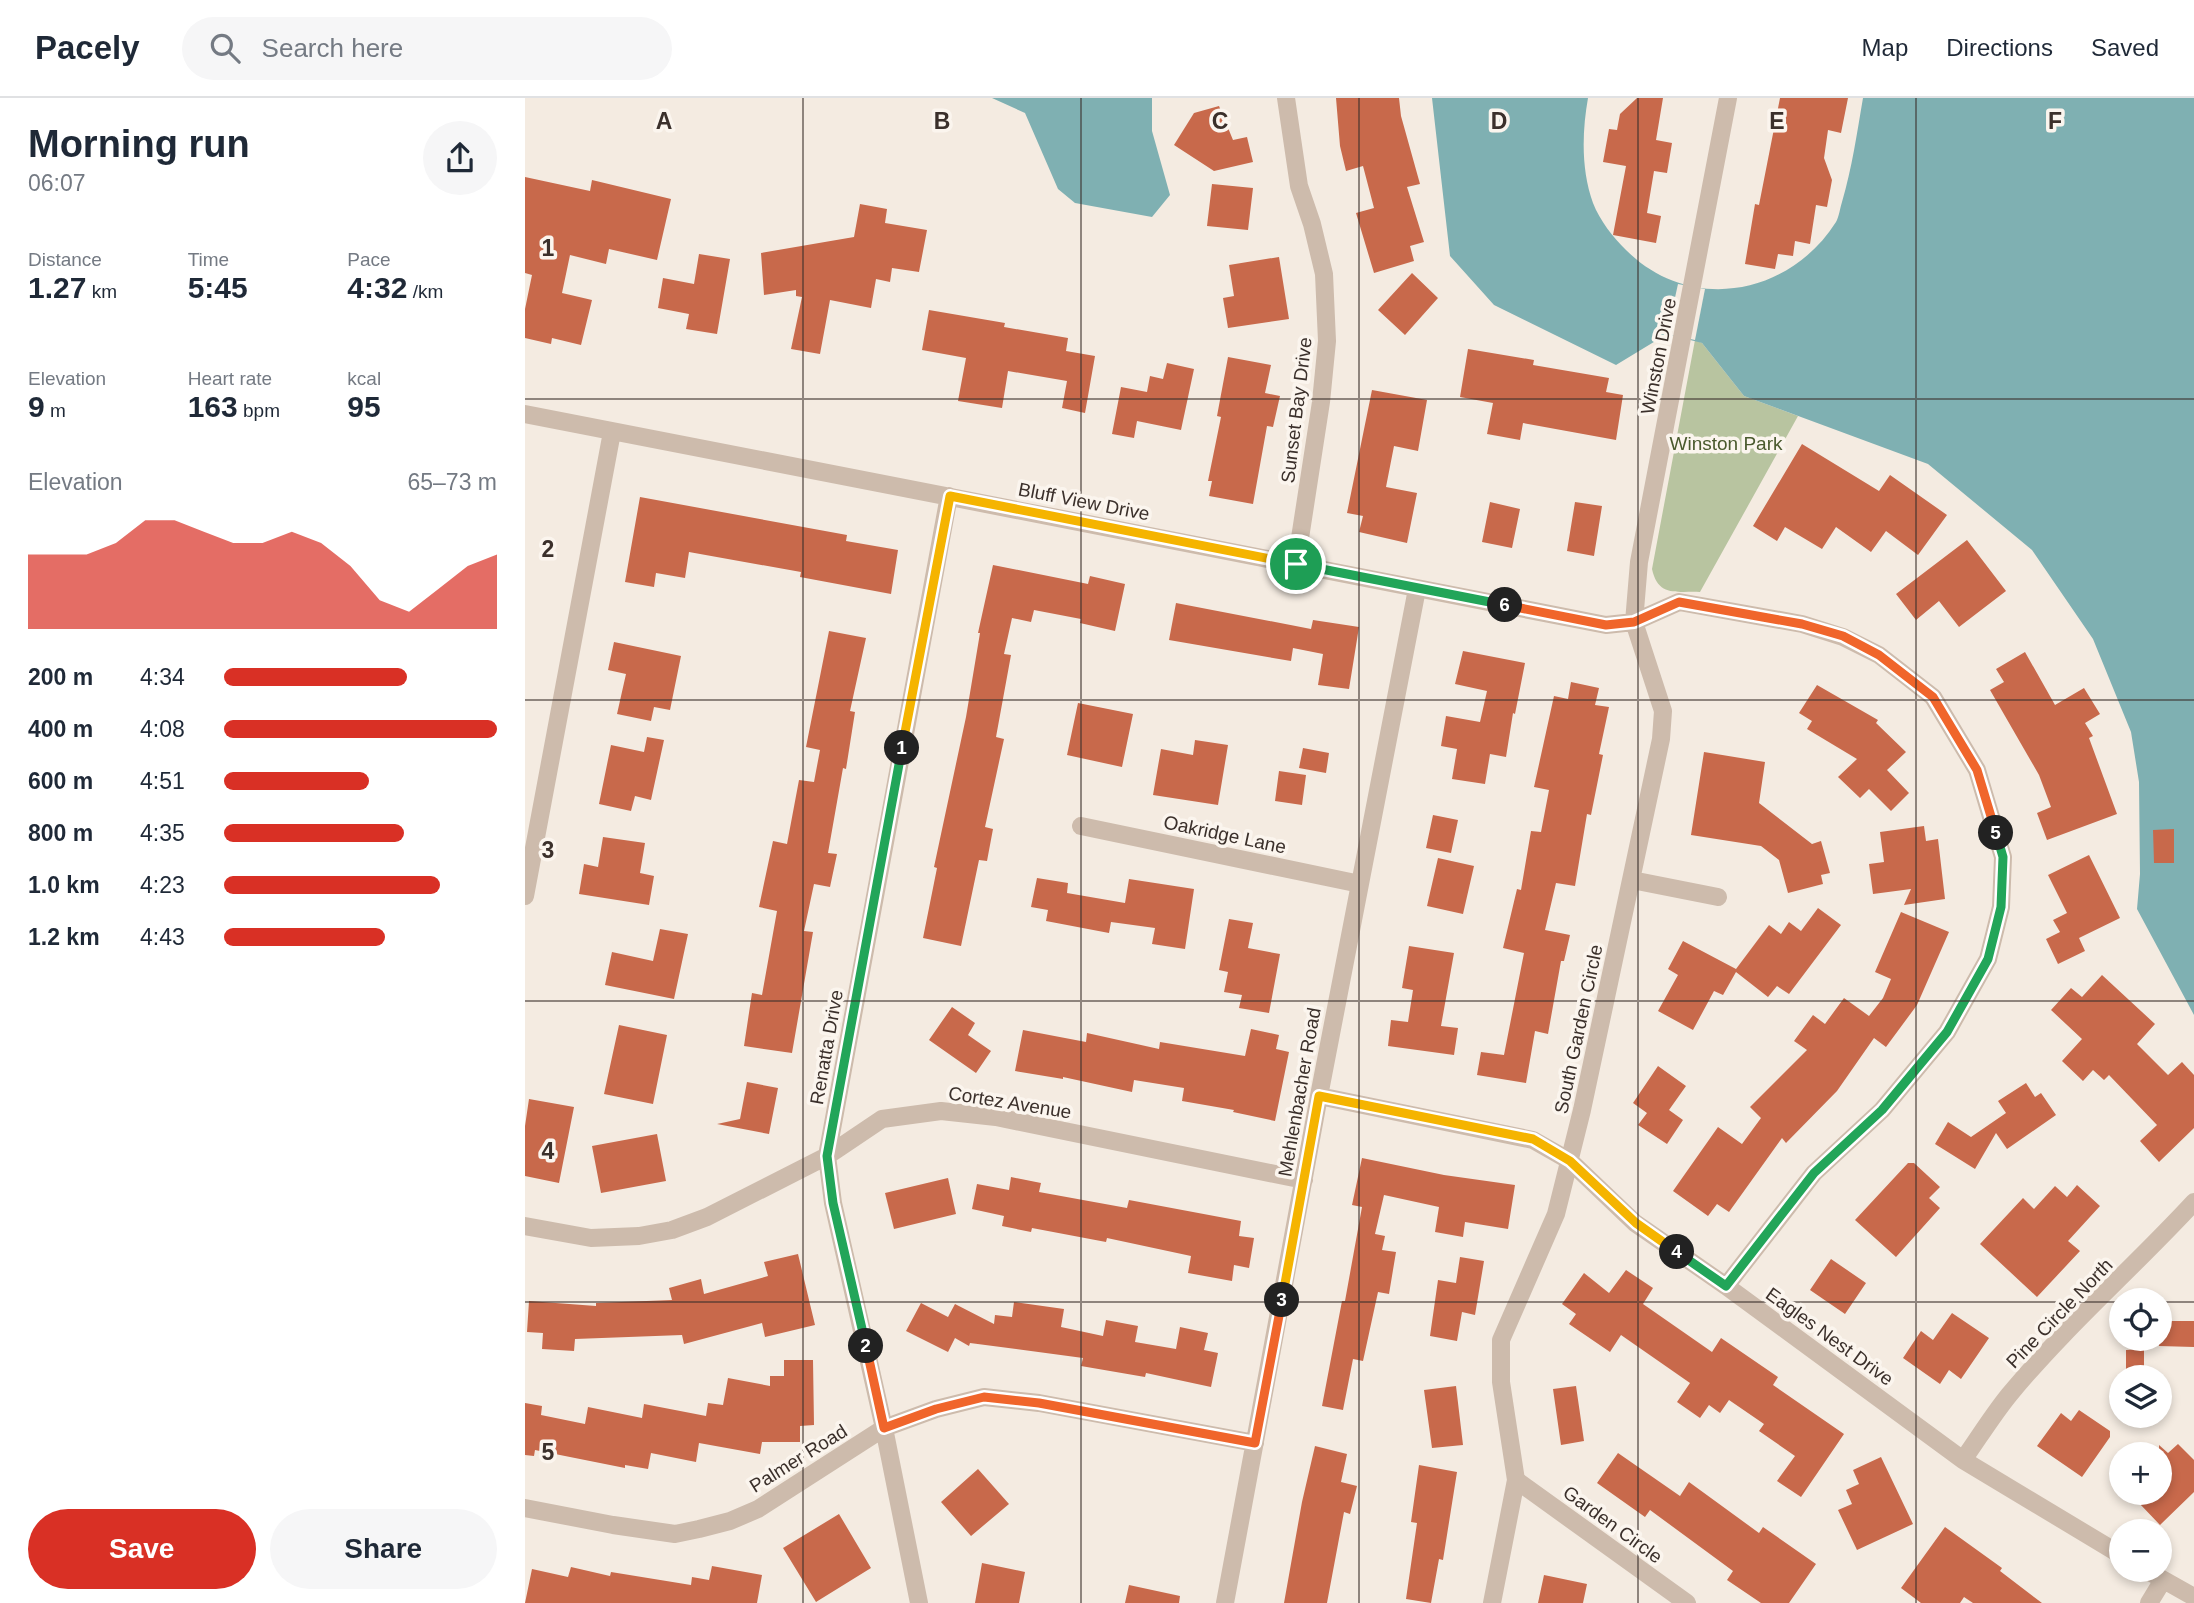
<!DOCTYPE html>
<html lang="en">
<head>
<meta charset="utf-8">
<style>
  body { margin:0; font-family:Arial,sans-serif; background:#f6f6f7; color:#1f2937; height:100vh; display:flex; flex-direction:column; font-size:26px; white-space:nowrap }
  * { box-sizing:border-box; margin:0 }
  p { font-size:23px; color:#747a83 }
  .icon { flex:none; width:38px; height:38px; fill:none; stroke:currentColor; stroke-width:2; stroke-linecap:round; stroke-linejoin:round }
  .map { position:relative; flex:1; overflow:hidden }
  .panel { display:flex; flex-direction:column; background:#fff; width:525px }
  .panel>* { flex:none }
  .tools { position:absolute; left:1584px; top:1190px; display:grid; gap:14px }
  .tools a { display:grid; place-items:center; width:63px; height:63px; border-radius:50%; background:#fff; box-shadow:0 4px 10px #0003; font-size:35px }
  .pin { position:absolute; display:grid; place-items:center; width:60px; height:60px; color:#fff; margin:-30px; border:4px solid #fff; border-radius:50%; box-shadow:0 2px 7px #0007 }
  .km { position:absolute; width:35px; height:35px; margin:-18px; border-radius:50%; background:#222; color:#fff; font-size:19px; line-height:35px; text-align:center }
  .round { display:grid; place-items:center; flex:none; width:74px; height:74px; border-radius:37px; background:#f6f6f7 }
  .overview { display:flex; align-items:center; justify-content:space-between; height:119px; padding:0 28px }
  h1 { font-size:38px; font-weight:700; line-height:52px }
  .figures { display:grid; grid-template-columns:repeat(3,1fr); gap:10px; height:119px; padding:7px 28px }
  .figures div { display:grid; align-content:center }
  .figures b { font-size:30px; font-weight:700 }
  .figures small { font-size:19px; font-weight:400 }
  .figures p { font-size:19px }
  .chart { height:196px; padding:14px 28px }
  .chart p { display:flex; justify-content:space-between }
  .chart svg { width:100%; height:126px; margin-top:7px; fill:#d93025; opacity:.7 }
  .action { display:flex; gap:14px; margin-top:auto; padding:14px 28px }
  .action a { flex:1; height:80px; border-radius:42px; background:#d93025; color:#fff; font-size:28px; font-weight:700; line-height:80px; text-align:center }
  .action a+a { background:#f6f6f7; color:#1f2937 }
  ul { padding:0 28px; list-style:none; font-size:23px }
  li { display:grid; grid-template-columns:112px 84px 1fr; align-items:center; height:52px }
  li i { height:18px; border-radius:9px; background:#d93025 }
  header { display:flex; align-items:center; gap:42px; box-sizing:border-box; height:98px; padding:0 35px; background:#fff; border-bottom:2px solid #e0e1e3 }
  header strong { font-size:33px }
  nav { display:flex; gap:38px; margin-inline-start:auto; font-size:24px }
  .search { width:490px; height:63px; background:#f6f6f7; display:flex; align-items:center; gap:18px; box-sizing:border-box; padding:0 24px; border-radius:38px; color:#747a83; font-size:26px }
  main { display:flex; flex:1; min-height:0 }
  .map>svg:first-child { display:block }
  .green { fill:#b8c4a0 }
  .water { fill:#7fb0b2 }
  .pier { fill:#f4ebe1 }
  .building { fill:#c8694b }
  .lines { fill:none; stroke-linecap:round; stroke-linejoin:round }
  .street { stroke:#cdbbac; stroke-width:18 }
  .split-1-casing { stroke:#fff; stroke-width:14 }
  .split-2-casing { stroke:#fff; stroke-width:14 }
  .split-3-casing { stroke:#fff; stroke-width:14 }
  .split-4-casing { stroke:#fff; stroke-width:14 }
  .split-5-casing { stroke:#fff; stroke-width:14 }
  .split-6-casing { stroke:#fff; stroke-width:14 }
  .split-7-casing { stroke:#fff; stroke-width:14 }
  .split-1 { stroke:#f5b400; stroke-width:9 }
  .split-2 { stroke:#22a559; stroke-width:9 }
  .split-3 { stroke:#f0652b; stroke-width:9 }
  .split-4 { stroke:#f5b400; stroke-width:9 }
  .split-5 { stroke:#22a559; stroke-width:9 }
  .split-6 { stroke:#f0652b; stroke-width:9 }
  .split-7 { stroke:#22a559; stroke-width:9 }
  .grid { fill:none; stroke:#3b302b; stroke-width:2; stroke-opacity:0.55 }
  .labels { text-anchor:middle; stroke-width:7; stroke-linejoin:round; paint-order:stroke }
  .street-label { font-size:19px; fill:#3b302b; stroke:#fbf5ee }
  .park-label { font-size:19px; fill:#4a5a2e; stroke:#fbf5ee }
  .grid-label { font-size:23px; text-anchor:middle; font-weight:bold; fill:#3b302b; stroke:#fbf5ee; stroke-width:7; stroke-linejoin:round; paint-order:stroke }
</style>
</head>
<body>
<header>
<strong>Pacely</strong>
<div class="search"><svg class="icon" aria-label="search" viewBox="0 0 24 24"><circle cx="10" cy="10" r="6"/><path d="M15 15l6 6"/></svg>Search here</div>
<nav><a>Map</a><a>Directions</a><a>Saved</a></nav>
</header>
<main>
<section class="panel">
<div class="overview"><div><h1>Morning run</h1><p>06:07</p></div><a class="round"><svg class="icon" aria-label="share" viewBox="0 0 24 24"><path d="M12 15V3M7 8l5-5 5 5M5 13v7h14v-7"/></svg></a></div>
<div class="figures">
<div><p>Distance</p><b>1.27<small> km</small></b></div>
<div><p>Time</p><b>5:45</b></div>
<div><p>Pace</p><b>4:32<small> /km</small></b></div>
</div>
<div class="figures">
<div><p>Elevation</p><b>9<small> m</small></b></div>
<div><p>Heart rate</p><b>163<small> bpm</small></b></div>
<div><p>kcal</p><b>95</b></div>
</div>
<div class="chart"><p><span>Elevation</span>65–73 m</p>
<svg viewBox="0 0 160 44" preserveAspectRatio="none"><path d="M0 44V18L10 18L20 18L30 14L40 6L50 6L60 10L70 14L80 14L90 10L100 14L110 22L120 34L130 38L140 30L150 22L160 18V44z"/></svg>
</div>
<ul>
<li><b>200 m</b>4:34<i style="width:67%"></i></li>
<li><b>400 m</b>4:08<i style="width:100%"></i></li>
<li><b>600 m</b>4:51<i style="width:53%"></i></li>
<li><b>800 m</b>4:35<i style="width:66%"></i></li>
<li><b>1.0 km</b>4:23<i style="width:79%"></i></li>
<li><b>1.2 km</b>4:43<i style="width:59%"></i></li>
</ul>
<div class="action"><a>Save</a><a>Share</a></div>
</section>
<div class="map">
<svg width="1669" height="1505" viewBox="0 0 1669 1505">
  <rect width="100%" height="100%" fill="#f4ebe1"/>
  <path class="green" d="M1170,242l7,3 42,53 54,20 -98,176c-24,-1 -42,5 -48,-23z"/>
  <path class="water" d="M467,0h160v33l18,64 -18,22 -77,-14 -17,-14 -33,-76z
    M907,0h156c-6,34 -7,72 5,105 7,18 20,34 33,47 64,64 163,46 210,-28 3,-5 4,-14 6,-20 10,-34 15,-69 21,-104h331v917l-57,-106 3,-35 -1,-92 -8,-50 -38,-93 -61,-89 -104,-86 -184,-68 -42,-53 -35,-9 -51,31 -122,-60 -44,-49z"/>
  <path class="pier" d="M1153,186l27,5 -10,51 -28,-6z"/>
  <path class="building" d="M811,0h63l2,18 19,68 -13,3 17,55 -14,4 4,15 -40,12 -18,-60 18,-5 -11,-42 -17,5 -6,-25z
    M1112,0h26l-7,42 16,3 -5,30 -13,-2 -7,42 14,3 -5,27 -43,-8 13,-69 -23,-4 6,-33 8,1 3,-16z
    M1255,0h68l-7,35 -13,-3 -4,28 8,22 -5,27 -11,-2 -6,39 -15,-3 -2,15 -15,-2 -3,15 -30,-5 10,-60 4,1z
    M694,8l14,34 14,-3 6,25 -39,9 -40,-26 20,-32z
    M0,79l65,14 2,-11 79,19 -14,61 -48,-11 -3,15 -36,-9 -8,38 30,7 -11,45 -29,-7 -1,6 -26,-6v-29l7,-34 -7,-2z
    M687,86l41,4 -5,42 -41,-4z
    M335,106l27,5 -2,14 42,7 -8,42 -27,-4 -2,14 -14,-3 -5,29 -41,-8 -10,54 -29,-5 11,-52 -6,-1v-6l-32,5 -3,-42 93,-16z
    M174,156l31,5 -13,75 -31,-5 3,-15 -31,-6 5,-30 31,6z
    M754,159l10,62 -61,9 -5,-30 11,-2 -5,-31z
    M887,175l26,25 -33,37 -27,-25z
    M404,212l76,13 -1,4 64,11 -2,13 29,5 -10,57 -23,-5 5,-27 -59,-10 -6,37 -44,-7 8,-43 -44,-8z
    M943,251l66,11 -1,5 76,13 -3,14 17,3 -7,45 -93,-17 -3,17 -33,-6 6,-31 -33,-6z
    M703,259l43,8 -6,28 15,3 -7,31 -6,-1 -14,78 -44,-8 3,-15h-4l13,-64 -4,-1z
    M642,265l27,6 -13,61 -44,-9 -3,17 -22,-4 9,-47 26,5 3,-16 13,3z
    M847,292l55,10 -9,51 -24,-5 -8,41 31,6 -10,50 -48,-11 4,-16 -16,-3z
    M1277,346l77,47 11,-16 57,40 -29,40 -32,-24 -15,21 -35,-25 -14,22 -37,-22 -8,14 -24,-15z
    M115,399l207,38 -1,6 52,9 -7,44 -91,-17 1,-5 -112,-20 -4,26 -29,-5 -2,14 -29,-5z
    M965,404l30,7 -8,39 -30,-6z
    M1050,404l27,4 -8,50 -27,-5z
    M1442,442l39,51 -47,36 -20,-26 -23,19 -20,-26z
    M468,467l95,19 2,-8 35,8 -10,47 -35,-8 1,-4 -47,-9 -3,12 -19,-4 -8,36 7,1 -15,82 8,2 -19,88 8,2 -6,32 -8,-1 -18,86 -38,-8 14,-70 -3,-1 32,-150 14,-84h-2z
    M651,505l135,26 2,-9 46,7 -10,62 -31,-4 5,-31 -30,-6 -2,13 -122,-21z
    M304,533l37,7 -16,73 5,1 -9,57 -3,-1 -15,85 9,1 -7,33 -16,-3 -10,47 9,1 -21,121 -48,-7 8,-53 10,2 15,-84 -18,-4 14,-66 14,3 12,-64 15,2 6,-32 -14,-3z
    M89,544l67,14 -11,54 -16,-3 -3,14 -34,-7 9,-40 -18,-4z
    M938,553l62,12 -10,51 -2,-1 -7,44 -16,-3 -5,30 -33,-5 5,-30 -16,-3 5,-30 34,6 7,-31 -32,-7z
    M1500,554l30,53 29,-17 16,26 -15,9 8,13 -4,2 28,76 -70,26 -10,-27 14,-6 -12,-32 -49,-85 14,-8 -8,-13z
    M1046,584l28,6 -4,17 14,2 -10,47 4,1 -12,60 -4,-1 -12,72 -19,-3 -11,47 25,5 -6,26h-3l-13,73 -13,-3 -9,52 -49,-8 4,-23 23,3 20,-102 -21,-5 14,-59 4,1 10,-59 10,1 8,-42 -15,-3 20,-91 14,3z
    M1292,587l61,35 -2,3 30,29 -19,18 22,23 -18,18 -22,-22 -9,9 -22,-21 19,-18 -50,-30 5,-8 -13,-8z
    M553,605l55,11 -11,53 -55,-12z
    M122,639l17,3 -13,60 -16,-4 -4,15 -32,-7 12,-59 33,7z
    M670,642l33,5 -10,60 -65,-10 8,-46 32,6z
    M778,650l26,5 -3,20 -27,-5z
    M1179,654l61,10 -6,41 53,41 9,-3 9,32 -9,2 2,9 -35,9 -9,-33 -18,-14 -70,-11z
    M754,673l27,4 -4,30 -27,-4z
    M908,717l25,5 -7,33 -25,-5z
    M1399,728l2,15 12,-2 7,60 -41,6 7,-16 -38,5 -4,-30 15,-2 -4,-30z
    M1649,731v34h-20l-1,-33z
    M78,739l42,6 -5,30 14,3 -5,29 -70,-11 5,-30 14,3z
    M1564,757l31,63 -41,20 6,13 -27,13 -12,-25 14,-7 -7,-12 14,-7 -19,-38z
    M913,760l36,8 -11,48 -36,-8z
    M512,780l31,5 -1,10 58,10 4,-24 65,10 -9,60 -33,-5 3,-16 -44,-6 -2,11 -63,-12 2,-11 -17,-3z
    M1293,810l23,17 -52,69 -12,-8 -9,11 -32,-25 -13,23 -9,-4 -21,39 -35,-19 20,-36 -10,-6 15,-28 53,28 33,-44 12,9 8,-12 12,9z
    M1376,814l48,20 -32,73 -31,42 -12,-9 -37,53 -51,52 -4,-5 -53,74 -12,-8 -9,12 -35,-25 45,-64 24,17 19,-26 -11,-11 57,-57 -13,-9 19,-26 12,9 19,-26 25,18 14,-18 8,-19 -16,-7z
    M704,821l24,4 -5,25 32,6 -11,59 -30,-5 3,-13 -18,-3 4,-20 -9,-2z
    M135,831l28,5 -14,65 -69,-14 7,-33 41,9z
    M884,848l45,7 -13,73 17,2 -4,27 -66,-9 3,-26 17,2 5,-32 -11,-2z
    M1577,877l53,49 -18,20 31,31 14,-13 12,13v53l-35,34 -19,-21 17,-16 -48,-50 -5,5 -11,-10 -10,11 -21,-20 20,-22 -31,-29 20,-22 11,9z
    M427,909l23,16 -7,12 23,16 -15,22 -47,-33z
    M94,927l48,10 -14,69 -49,-10z
    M726,931l28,6 -3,14 13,3 -14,69 -42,-9 1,-2 -52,-9 2,-13 -50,-8 -2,12 -69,-15v2l-48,-8 8,-41 63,12 1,-9 72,16 1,-7 85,14z
    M1133,968l28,20 -17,24 14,10 -16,24 -29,-19 9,-12 -14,-10z
    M222,984l31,6 -9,46 -52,-10 23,-5z
    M1501,985l9,14 6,-4 15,22 -49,34 -11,-16 -21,36 -40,-25 13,-22 23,15 35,-24 -8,-12z
    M4,1001l45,8 -15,76 -34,-7v-50z
    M132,1036l9,47 -65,12 -9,-47z
    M837,1060l82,17 71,10 -7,44 -43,-7 -2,15 -28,-5 4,-25 -55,-12 -9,39 10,2 -3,14 14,2 -7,42 -11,-2 -15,69 -10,-2 -10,51 -21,-4 20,-105h3l17,-94 -10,-2z
    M1383,1065h6l26,24 -11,11 11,10 -44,49 -41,-37z
    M486,1079l30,6 -2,9 88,16 2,-8 112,21 -2,15 15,2 -5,30 -15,-3 -2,16 -44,-8 3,-17 -84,-18 -1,4 -74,-14 -1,4 -29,-6 2,-10 -32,-7 5,-25 32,6z
    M423,1080l8,36 -62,15 -9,-36z
    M1552,1087l23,21 -32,35 12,10 -43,46 -57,-53 43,-46 11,11 21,-23 12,11z
    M273,1156l17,71 -50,12 -3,-14 -78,21 -2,-9 -107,4 -1,12 -32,-2 1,-16 -16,-1 2,-31 67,5v-3l76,-3 -3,-12 32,-9 3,15 64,-18 -4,-14z
    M935,1159l24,4 -9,54 -13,-3 -5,29 -27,-5 8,-56 18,3z
    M1306,1161l35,24 -21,31 -35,-24z
    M1101,1172l27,18 -10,16 69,48 9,-14 57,39 -5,8 71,49 -43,63 -24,-16 18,-25 -36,-25 5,-7 -35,-24 -9,13 -11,-8 -9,13 -23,-16 13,-19 -69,-48 -11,17 -41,-28 7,-10 -14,-10 22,-31 25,20z
    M489,1204l50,7 -3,18 42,9 3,-16 32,6 -3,16 41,7 4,-22 28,6 -4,17 14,3 -7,34 -65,-14 -1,4 -64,-11 2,-8 -113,-15 -1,3 -14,-8 -7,14 -42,-21 15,-28 27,14 7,-13 39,20 1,-9 17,2z
    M1427,1215l37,25 -28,41 -12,-9 -9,14 -37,-26 18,-27 12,9z
    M1634,1223h35v26l-35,-1z
    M1619,1251v28h-18v-27z
    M259,1262h29l1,65 -14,1v16h-38l-2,12 -61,-11 -3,19 -45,-9 -3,16 -23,-4v3l-90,-18 -1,6 -9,-1v-52l17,3 -1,9 44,9 3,-17 54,11 2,-14 62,12 2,-13 15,2 5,-27 42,8v-10h14z
    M931,1288l7,59 -31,3 -8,-58z
    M1051,1288l8,55 -23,4 -8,-56z
    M1554,1312l31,21v6l-28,40 -45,-31 24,-33 10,8z
    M1653,1346l16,16v32l-34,33 -21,-22 11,-10h9v-48l9,8z
    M790,1348l32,8 -6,28 16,4 -7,28 -6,-2 -17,91h-43l18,-101z
    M1093,1355l62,43 9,-14 70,51 4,-6 53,37 -27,39h-28l-34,-23 6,-9 -83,-61 -5,7 -48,-34z
    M1356,1359l32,67 -56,26 -19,-40 14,-6 -6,-14 13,-6 -6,-14z
    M894,1367l38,7 -14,88 -4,-1 -8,44 -25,-4 11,-76 -6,-1z
    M453,1371l31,35 -38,32 -30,-34z
    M314,1416l32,54 -55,34 -33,-54z
    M1420,1429l57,41 -2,3 42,32h-69l-9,-6 -4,6h-39l-20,-15z
    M457,1465l43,9 -6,31h-44z
    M187,1468l50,9 -5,28h-232l7,-34 36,8 3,-10 39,9 1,-4 80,13 1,-8 17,3z
    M1019,1477l43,9 -4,19h-45z
    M604,1487l51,11 -1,7h-54z"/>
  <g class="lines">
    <path class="street" d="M761,0l13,88 13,38 12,50 3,67 -6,61 -25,162
      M0,316l1081,211 28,-3 45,-20 123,22 41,13 36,18 54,42 44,73 26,87 -2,50 -13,52 -41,73 -65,78 -68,63 -88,113
      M556,728l279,58
      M1107,782l86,17
      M0,798l87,-464
      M794,998l214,44 37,21 65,62 91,63 237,174 158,95
      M0,1128l66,12 48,-2 33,-6 35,-13 120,-61 55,-37 59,-8 55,6 308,63
      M1438,1362c15,-21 29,-44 46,-65 57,-69 125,-128 185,-193
      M991,1382l171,123
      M0,1410l88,17 62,9 24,-5 31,-8 28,-12 126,-81 52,-19 48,-12 55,6 216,40
      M1621,1472l48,27
      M394,1505l-35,-175 -51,-225 -6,-47 122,-660
      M700,1505l94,-507 98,-507
      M967,1505l24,-123 -15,-98v-42l55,-126 26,-104 79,-371 2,-28 -29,-89 5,-60 89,-464
      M1624,1505l14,-23"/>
  </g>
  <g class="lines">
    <g class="split-1-casing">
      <path id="split-1" d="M377,650l48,-252 346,68"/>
    </g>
    <g class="split-2-casing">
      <path id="split-2" d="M341,1248l-33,-143 -6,-47 75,-408"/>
    </g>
    <g class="split-3-casing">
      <path id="split-3" d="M341,1248l18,82 52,-19 48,-12 55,6 216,40 27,-143"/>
    </g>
    <g class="split-4-casing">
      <path id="split-4" d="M757,1202l37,-204 214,43 37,22 66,62 41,29"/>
    </g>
    <g class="split-5-casing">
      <path id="split-5" d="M1152,1154l49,34 88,-113 68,-63 65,-78 41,-73 13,-52 2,-50 -7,-24"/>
    </g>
    <g class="split-6-casing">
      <path id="split-6" d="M980,507l101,20 28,-3 45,-20 123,22 41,12 36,19 54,42 44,73 19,63"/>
    </g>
    <g class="split-7-casing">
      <path id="split-7" d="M771,466l209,41"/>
    </g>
    <use href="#split-1" class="split-1"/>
    <use href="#split-2" class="split-2"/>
    <use href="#split-3" class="split-3"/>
    <use href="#split-4" class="split-4"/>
    <use href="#split-5" class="split-5"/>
    <use href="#split-6" class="split-6"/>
    <use href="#split-7" class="split-7"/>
  </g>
  <path class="grid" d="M278,0v1505M556,0v1505M834,0v1505M1113,0v1505M1391,0v1505M0,301h1669M0,602h1669M0,903h1669M0,1204h1596M1634,1204h35"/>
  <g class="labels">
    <g class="street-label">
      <text transform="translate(1133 258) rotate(-79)" y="7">Winston Drive</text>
      <text transform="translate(771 312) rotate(-83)" y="7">Sunset Bay Drive</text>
      <text transform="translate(559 403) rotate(11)" y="7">Bluff View Drive</text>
      <text transform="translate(700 736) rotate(12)" y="7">Oakridge Lane</text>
      <text transform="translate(1053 931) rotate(-78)" y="7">South Garden Circle</text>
      <text transform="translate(301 949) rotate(-80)" y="7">Renatta Drive</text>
      <text transform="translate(774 994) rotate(-80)" y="7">Mehlenbacher Road</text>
      <text transform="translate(485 1004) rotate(9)" y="7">Cortez Avenue</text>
      <text transform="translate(1534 1215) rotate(-46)" y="7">Pine Circle North</text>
      <text transform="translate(1305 1238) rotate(36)" y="7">Eagles Nest Drive</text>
      <text transform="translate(273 1360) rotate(-32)" y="7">Palmer Road</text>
      <text transform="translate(1088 1426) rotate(36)" y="7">Garden Circle</text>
    </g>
    <g class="park-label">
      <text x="1201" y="352">Winston Park</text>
    </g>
  </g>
  <g class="grid-label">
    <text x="139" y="31">A</text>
    <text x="417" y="31">B</text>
    <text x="695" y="31">C</text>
    <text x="974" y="31">D</text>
    <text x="1252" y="31">E</text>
    <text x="1530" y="31">F</text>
    <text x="23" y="158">1</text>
    <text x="23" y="459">2</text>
    <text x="23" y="760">3</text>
    <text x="23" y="1061">4</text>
    <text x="23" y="1362">5</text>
  </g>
</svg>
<div class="tools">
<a><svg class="icon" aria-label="locate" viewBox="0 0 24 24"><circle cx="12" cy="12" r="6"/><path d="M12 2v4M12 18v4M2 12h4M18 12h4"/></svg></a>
<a><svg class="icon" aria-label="layers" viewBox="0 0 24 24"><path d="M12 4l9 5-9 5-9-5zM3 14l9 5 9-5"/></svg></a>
<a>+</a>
<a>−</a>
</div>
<div class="pin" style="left:771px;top:466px;background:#1e9e55"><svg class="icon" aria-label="arrive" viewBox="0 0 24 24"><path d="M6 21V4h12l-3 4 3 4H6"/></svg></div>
<b class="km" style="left:377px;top:650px">1</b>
<b class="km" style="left:341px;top:1248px">2</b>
<b class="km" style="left:757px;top:1202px">3</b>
<b class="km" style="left:1152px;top:1154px">4</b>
<b class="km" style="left:1471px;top:735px">5</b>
<b class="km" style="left:980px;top:507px">6</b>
</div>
</main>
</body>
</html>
